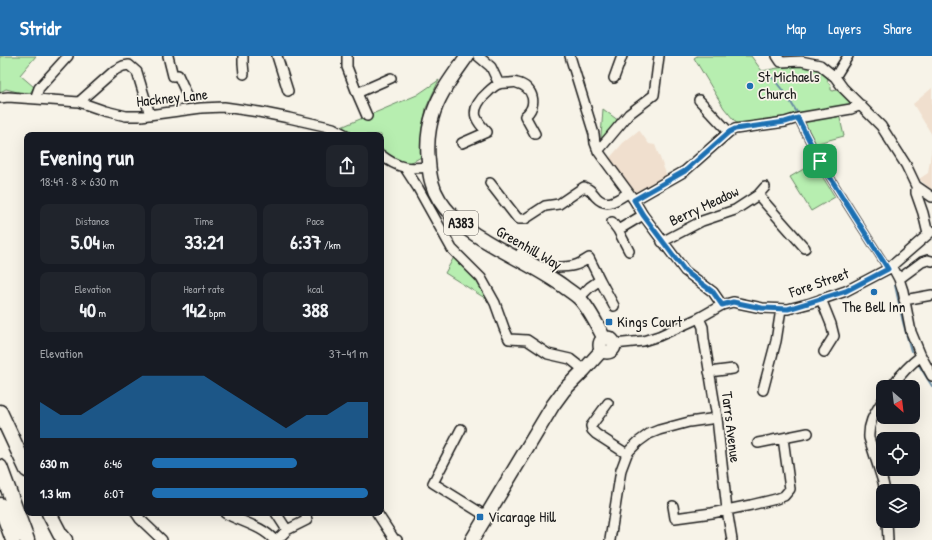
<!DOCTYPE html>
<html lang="en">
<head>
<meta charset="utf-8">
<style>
  body { margin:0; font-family:"Patrick Hand",sans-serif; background:#20242c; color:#f1f3f6; height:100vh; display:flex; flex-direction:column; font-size:15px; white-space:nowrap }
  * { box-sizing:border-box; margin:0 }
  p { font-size:13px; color:#9ea1a6 }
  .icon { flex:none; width:22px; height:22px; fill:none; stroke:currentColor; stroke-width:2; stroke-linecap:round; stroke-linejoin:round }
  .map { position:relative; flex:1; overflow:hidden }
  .details { position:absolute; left:24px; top:76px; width:360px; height:384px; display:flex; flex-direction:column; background:#171b24; border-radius:8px; box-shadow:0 4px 16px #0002 }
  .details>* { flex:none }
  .needle { width:26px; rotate:152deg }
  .fabs { position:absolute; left:876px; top:324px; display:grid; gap:8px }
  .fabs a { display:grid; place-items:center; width:44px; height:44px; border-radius:8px; background:#171b24; box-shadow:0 4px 16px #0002; font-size:20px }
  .pin { position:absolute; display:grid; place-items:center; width:34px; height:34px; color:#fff; margin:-17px; border-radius:8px; box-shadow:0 2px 6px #0006 }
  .round { display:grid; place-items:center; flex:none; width:42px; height:42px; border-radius:8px; background:#20242c }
  .summary { display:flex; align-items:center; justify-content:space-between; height:68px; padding:0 16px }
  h1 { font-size:22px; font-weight:700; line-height:30px }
  .figures { display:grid; grid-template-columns:repeat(3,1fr); gap:6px; height:68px; padding:4px 16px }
  .figures div { display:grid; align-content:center; border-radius:8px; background:#20242c; text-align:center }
  .figures b { font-size:20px; font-weight:700 }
  .figures small { font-size:11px; font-weight:400 }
  .figures p { font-size:11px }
  .chart { height:112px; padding:8px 16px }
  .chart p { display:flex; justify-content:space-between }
  .chart svg { width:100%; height:72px; margin-top:4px; fill:#1f6fb2; opacity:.7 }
  ul { padding:0 16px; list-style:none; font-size:13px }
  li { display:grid; grid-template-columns:64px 48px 1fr; align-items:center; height:30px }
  li i { height:10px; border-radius:5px; background:#1f6fb2 }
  header { display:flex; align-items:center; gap:24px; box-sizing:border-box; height:56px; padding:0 20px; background:#1f6fb2; color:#fff }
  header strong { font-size:19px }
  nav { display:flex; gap:22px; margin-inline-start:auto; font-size:14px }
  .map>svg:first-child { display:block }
  .built { fill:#f0dfce }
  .green { fill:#b7eeb0; stroke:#6a8566 }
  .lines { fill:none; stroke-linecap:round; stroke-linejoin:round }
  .stream { stroke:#698ca3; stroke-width:2 }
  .pedestrian-casing { stroke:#1c1c1c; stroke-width:9 }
  .minor-casing { stroke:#1c1c1c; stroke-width:12 }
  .primary-casing { stroke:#1c1c1c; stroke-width:16 }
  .trunk-casing { stroke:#1c1c1c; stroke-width:17 }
  .pedestrian { stroke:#f7f3e8; stroke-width:6 }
  .minor { stroke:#f7f3e8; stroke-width:9 }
  .primary { stroke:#f7f3e8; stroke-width:13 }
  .trunk { stroke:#f7f3e8; stroke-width:14 }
  .route-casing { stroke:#fff; stroke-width:8 }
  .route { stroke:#1f6fb2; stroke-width:5 }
  .poi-dot { fill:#1f6fb2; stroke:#f7f3e8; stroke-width:1.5 }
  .labels { text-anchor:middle; stroke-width:3.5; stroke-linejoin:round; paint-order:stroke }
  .shield { fill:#f7f3e8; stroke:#5e5c59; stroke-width:1 }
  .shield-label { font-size:14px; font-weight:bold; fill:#1c1c1c }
  .poi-label { font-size:15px; fill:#1c1c1c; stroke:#f7f3e8; text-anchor:start }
  .street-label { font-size:15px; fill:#1c1c1c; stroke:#f7f3e8 }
</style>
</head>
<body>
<header>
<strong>Stridr</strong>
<nav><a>Map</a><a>Layers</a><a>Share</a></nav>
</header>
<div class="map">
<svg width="932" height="484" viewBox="0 0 932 484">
  <rect width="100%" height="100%" fill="#f7f3e8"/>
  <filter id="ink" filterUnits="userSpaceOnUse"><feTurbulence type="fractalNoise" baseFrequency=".025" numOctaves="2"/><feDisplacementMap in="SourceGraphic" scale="8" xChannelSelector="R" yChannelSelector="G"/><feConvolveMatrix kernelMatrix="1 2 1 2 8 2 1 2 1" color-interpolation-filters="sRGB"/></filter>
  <g filter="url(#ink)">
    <path class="built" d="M932,32v47l-19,-31z
      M639,74l10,14 6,1 12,31 -32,17 -28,-32 16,-18z
      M932,91v43l-13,-11 9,-6z"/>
    <path class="green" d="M0,0h36l-16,19 14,12 -5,8 -23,-6 -6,3z
      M697,0h54l11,15c17,-3 41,-9 57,-1 4,1 7,5 10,7l-2,4 4,5v4l2,1 3,-1 7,3 9,9 -1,3 -65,13 -48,7 -14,-17 -30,-50z
      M439,24l-13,28 -4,26 1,22c-4,2 -8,5 -12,6 -12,3 -21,-6 -30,-12v-15h-29l-13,-7 78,-33z
      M603,53l16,12 -17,19 -1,-3z
      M839,58l5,22 -30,8 -12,-24z
      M814,107l21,34 -24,14 -21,-34z
      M454,201l22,23 12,20 -43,-27z"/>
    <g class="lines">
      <path class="stream" d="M772,21l15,19 11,18
        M895,229l8,37 8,29
        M917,306l15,24"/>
      <g class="pedestrian-casing">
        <path id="pedestrian" d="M798,62c25,53 59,101 90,151
          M520,195c13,11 19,16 37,16"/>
      </g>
      <g class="minor-casing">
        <path id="minor" d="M168,0l5,20 5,-1 11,24
          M243,0v7l1,11
          M277,0l11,35
          M347,0v11l10,26 10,23
          M478,0l13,11 8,17
          M570,0l24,78 1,9 3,8 36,49 9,15 42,56 28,21 9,13
          M777,0l4,6 20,-1 19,4 15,12 8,11 38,38 25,39 10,21 16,11
          M835,21l13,-21
          M614,22l8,-22
          M357,37l34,-15
          M0,42l8,-1 71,5 26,9 21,5h15l60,-8 23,-1 35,5 30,6 44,10 13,7
          M35,43l4,-11 29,-32
          M699,44l30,32
          M79,46l36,-32 8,-4 6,-1 8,7 13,43
          M462,87l25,-11c-4,-4 -9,-10 -11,-15 -3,-9 5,-19 11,-24 3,-3 8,-8 12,-9 2,-1 7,-1 9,-1 3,0 7,-1 9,0 17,4 21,23 8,33l10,18
          M598,95l31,-37 25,-19 5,-39
          M381,99c18,14 27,14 48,12
          M405,112l13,20 34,61 29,29 14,25 9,25 5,11 18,1 21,14 22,5 14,11
          M490,127l28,36h7l20,-13 14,-2 25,-17c7,3 7,4 12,10 11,12 22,2 32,-4
          M916,130v7l7,20 5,21
          M758,139l47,53
          M634,144l51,-29 44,-39 6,-3 50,-7 13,-4 53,-9 10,-4
          M612,166l6,8 25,-15
          M618,174l11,21
          M662,186l40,-21 33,-11 23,-15 7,-8
          M892,210l7,13 4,12 8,41 10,24 11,20
          M557,211c14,0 20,-1 32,-9l11,22 -10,7 -11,11
          M899,223l23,-17 6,-2 4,1
          M600,224l14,26
          M821,243l10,25 3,12 -10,16
          M904,244l28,-5
          M699,262l4,9 1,12 13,79 10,92 5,30
          M614,288l29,-3 16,-5 40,-18 23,-13 11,-3 29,6 26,1 23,-6 35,-12 42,-22 44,-38
          M709,316l24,-3
          M891,331c9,-12 18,-22 30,-31
          M763,334l13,-49 5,-32
          M883,344c-8,13 -15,22 -14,38l14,44 2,9
          M608,347l-17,23 1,4 4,4 31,20
          M461,373l-28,54 53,33
          M758,387l50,-10
          M673,450l2,12 37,-5 39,-8 25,-6 8,-3 6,-7 -7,-51
          M136,457l4,6 22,21
          M225,457c16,9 37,13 49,27
          M276,457l11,17
          M377,457l17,26 3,1
          M887,465l1,19
          M277,484l10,-10 20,-10 -2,-7
          M610,484l11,-70 6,-16 3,-4 8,-8 11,-8 10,-4 30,-8 28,-4"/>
      </g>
      <g class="primary-casing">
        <path id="primary" d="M467,0c-12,17 -26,35 -33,55 -5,14 -7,30 -6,45 1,9 1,18 4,27 6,24 31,45 52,57 26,16 54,28 79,46 5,4 12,8 17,13 10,11 17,26 24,39
          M600 289a7 7 0 1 1 14 0a7 7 0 1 1-14 0Z
          M472,484l81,-135 11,-15 20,-20 18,-20"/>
      </g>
      <g class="trunk-casing">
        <path id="trunk" d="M0,356l27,58
          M0,411l27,73
          M0,449l13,35
          M49,457l11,21 5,6"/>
      </g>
      <use href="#pedestrian" class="pedestrian"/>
      <use href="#minor" class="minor"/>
      <use href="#primary" class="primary"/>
      <use href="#trunk" class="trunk"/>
    </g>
  </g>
  <g class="lines" filter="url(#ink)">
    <g class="route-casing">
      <path id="route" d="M798,62c25,53 59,101 90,151l-42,22 -35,11 -23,7 -26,-1 -29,-6 -11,3 -9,-13 -28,-21 -42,-56 -9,-15 51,-29 44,-39 6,-3 50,-7z"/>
    </g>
    <use href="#route" class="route"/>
  </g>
  <g class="poi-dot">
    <circle cx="750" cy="30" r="4"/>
    <circle cx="874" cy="236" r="4"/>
    <rect x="605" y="262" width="8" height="8" rx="2"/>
    <rect x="476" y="457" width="8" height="8" rx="2"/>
  </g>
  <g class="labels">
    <rect class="shield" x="444" y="155" width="34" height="24" rx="3"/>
    <g class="shield-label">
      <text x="461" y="172">A383</text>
    </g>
    <g class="poi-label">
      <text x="758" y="26">St Michaels<tspan x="758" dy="17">Church</tspan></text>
      <text x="874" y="256" text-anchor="middle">The Bell Inn</text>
      <text x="617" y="271">Kings Court</text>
      <text x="488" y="466">Vicarage Hill</text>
    </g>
    <g class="street-label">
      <text transform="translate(172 42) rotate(-6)" y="5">Hackney Lane</text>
      <text transform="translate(704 150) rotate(-25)" y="5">Berry Meadow</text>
      <text transform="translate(529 192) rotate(30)" y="5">Greenhill Way</text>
      <text transform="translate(819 227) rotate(-19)" y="5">Fore Street</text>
      <text transform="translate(731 371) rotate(83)" y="5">Tarrs Avenue</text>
    </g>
  </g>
</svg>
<div class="fabs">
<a><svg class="needle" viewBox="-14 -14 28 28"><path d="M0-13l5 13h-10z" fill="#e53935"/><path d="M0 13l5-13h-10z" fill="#9ea1a6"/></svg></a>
<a><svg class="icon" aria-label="locate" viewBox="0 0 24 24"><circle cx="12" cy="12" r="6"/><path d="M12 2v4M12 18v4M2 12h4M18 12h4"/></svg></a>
<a><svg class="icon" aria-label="layers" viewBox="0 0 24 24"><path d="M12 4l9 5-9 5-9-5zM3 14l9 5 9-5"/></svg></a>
</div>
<div class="pin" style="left:820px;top:105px;background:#1e9e55"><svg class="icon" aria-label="arrive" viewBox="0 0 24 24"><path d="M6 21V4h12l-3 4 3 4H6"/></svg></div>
<section class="details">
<div class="summary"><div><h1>Evening run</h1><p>18:49 · 8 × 630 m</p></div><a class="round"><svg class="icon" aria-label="share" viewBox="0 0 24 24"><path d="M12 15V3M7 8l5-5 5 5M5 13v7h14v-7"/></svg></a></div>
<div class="figures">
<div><p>Distance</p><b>5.04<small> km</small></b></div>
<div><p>Time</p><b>33:21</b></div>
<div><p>Pace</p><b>6:37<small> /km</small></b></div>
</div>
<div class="figures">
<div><p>Elevation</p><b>40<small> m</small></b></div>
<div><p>Heart rate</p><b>142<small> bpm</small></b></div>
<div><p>kcal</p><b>388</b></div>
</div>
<div class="chart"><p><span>Elevation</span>37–41 m</p>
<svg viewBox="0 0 160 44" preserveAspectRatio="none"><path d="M0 44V22L10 30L20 30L30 22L40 14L50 6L60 6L70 6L80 6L90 14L100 22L110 30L120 38L130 30L140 30L150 22L160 22V44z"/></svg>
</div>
<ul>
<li><b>630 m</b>6:46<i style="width:67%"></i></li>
<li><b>1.3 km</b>6:07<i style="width:100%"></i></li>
</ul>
</section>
</div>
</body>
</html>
